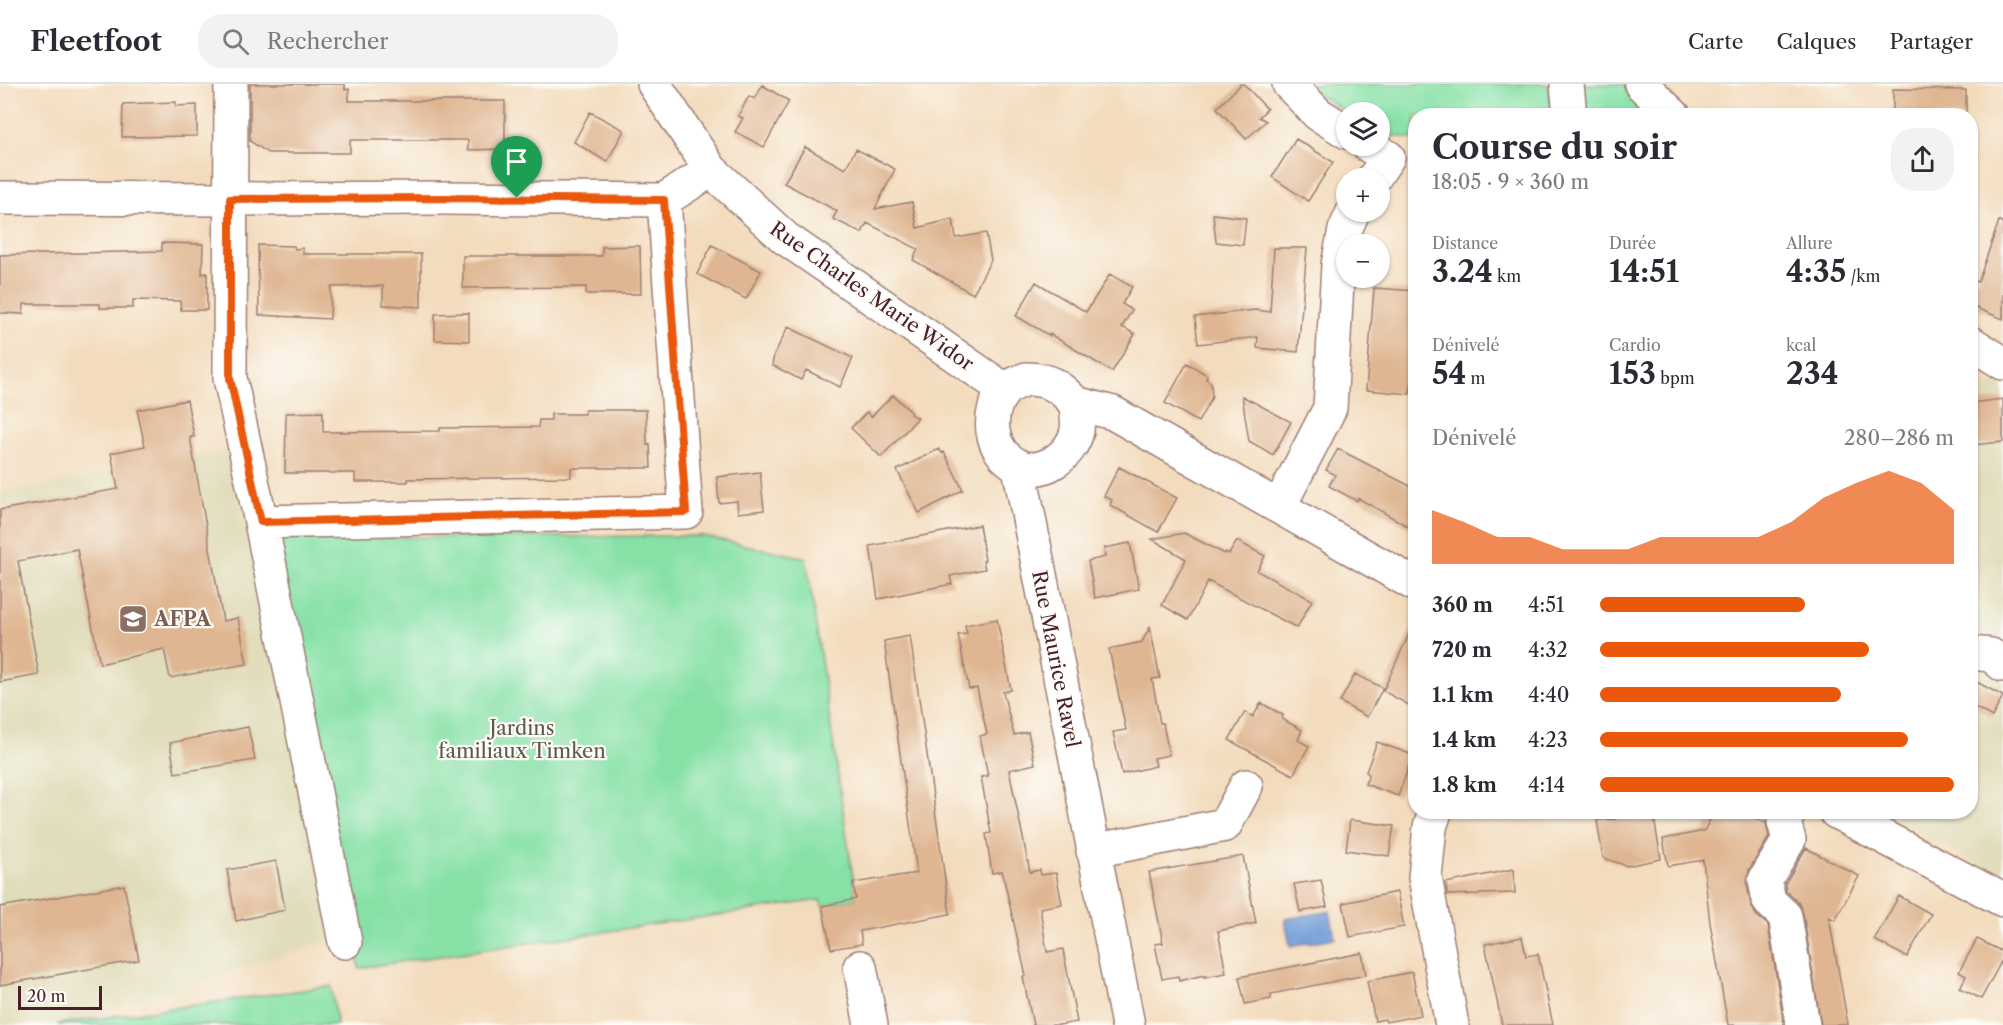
<!DOCTYPE html>
<html lang="fr">
<head>
<meta charset="utf-8">
<style>
  body { margin:0; font-family:"Libre Caslon Text",serif; background:#f2f2f3; color:#2b2b33; height:100vh; display:flex; flex-direction:column; font-size:22px; white-space:nowrap }
  * { box-sizing:border-box; margin:0 }
  p { font-size:20px; color:#7c7c81 }
  .icon { flex:none; width:33px; height:33px; fill:none; stroke:currentColor; stroke-width:2; stroke-linecap:round; stroke-linejoin:round }
  .map { position:relative; flex:1; overflow:hidden }
  .side { position:absolute; left:1408px; top:24px; width:570px; height:711px; display:flex; flex-direction:column; background:#fff; border-radius:24px; box-shadow:0 2px 4px #0004 }
  .side>* { flex:none }
  .controls { position:absolute; left:1336px; top:18px; display:grid; gap:12px }
  .controls a { display:grid; place-items:center; width:54px; height:54px; border-radius:50%; background:#fff; box-shadow:0 2px 4px #0004; font-size:30px }
  .scale { position:absolute; left:18px; bottom:15px; width:84px; box-sizing:border-box; padding-left:6px; border:3px solid #4a1f2b; border-top:0; font-size:16px; line-height:21px; white-space:nowrap; color:#4a1f2b; -webkit-text-stroke:4px #fdfcf7; paint-order:stroke }
  .pin { position:absolute; display:grid; place-items:center; width:51px; height:51px; color:#fff; margin:-62px -26px; border-radius:50% 50% 50% 0; rotate:-45deg; box-shadow:0 0 6px #0007 }
  .pin .icon { rotate:45deg }
  .round { display:grid; place-items:center; flex:none; width:63px; height:63px; border-radius:24px; background:#f2f2f3 }
  .summary { display:flex; align-items:center; justify-content:space-between; height:102px; padding:0 24px }
  h1 { font-size:33px; font-weight:700; line-height:45px }
  .metrics { display:grid; grid-template-columns:repeat(3,1fr); gap:9px; height:102px; padding:6px 24px }
  .metrics div { display:grid; align-content:center }
  .metrics b { font-size:30px; font-weight:700 }
  .metrics small { font-size:16px; font-weight:400 }
  .metrics p { font-size:16px }
  .chart { height:168px; padding:12px 24px }
  .chart p { display:flex; justify-content:space-between }
  .chart svg { width:100%; height:108px; margin-top:6px; fill:#ea580c; opacity:.7 }
  ul { padding:0 24px; list-style:none; font-size:20px }
  li { display:grid; grid-template-columns:96px 72px 1fr; align-items:center; height:45px }
  li i { height:15px; border-radius:8px; background:#ea580c }
  header { display:flex; align-items:center; gap:36px; box-sizing:border-box; height:84px; padding:0 30px; background:#fff; border-bottom:2px solid #e1e1e2 }
  header strong { font-size:28px }
  nav { display:flex; gap:33px; margin-inline-start:auto; font-size:21px }
  .search { width:420px; height:54px; background:#f2f2f3; display:flex; align-items:center; gap:15px; box-sizing:border-box; padding:0 21px; border-radius:24px; color:#7c7c81; font-size:22px }
  .map>svg:first-child { display:block }
  .built { fill:#e1dcba }
  .green { fill:#87e1a7; stroke:#688069; stroke-width:1.5 }
  .water { fill:#6e9cd6; stroke:#5c5e80; stroke-width:1.5 }
  .building { fill:#dfb691 }
  .lines { fill:none; stroke-linecap:round; stroke-linejoin:round }
  .minor-casing { stroke:#9e7e74; stroke-width:36 }
  .minor { stroke:#fff; stroke-width:33 }
  .route-casing { stroke:#fff; stroke-width:12 }
  .route { stroke:#ea580c; stroke-width:8 }
  .labels { text-anchor:middle; stroke-width:4.5; stroke-linejoin:round; paint-order:stroke }
  .street-label { font-size:20px; fill:#4a1f2b; stroke:#fdfcf7 }
  .education-label { font-size:20px; font-weight:bold; fill:#785e54; stroke:#fdfcf7; text-anchor:start }
  .park-label { font-size:20px; fill:#5c5950; stroke:#fdfcf7 }
</style>
</head>
<body>
<header>
<strong>Fleetfoot</strong>
<div class="search"><svg class="icon" aria-label="search" viewBox="0 0 24 24"><circle cx="10" cy="10" r="6"/><path d="M15 15l6 6"/></svg>Rechercher</div>
<nav><a>Carte</a><a>Calques</a><a>Partager</a></nav>
</header>
<div class="map">
<svg width="2003" height="941" viewBox="0 0 2003 941">
  <rect width="100%" height="100%" fill="#fdfcf7"/>
  <filter id="ink" filterUnits="userSpaceOnUse"><feTurbulence type="fractalNoise" baseFrequency=".0167" numOctaves="2"/><feDisplacementMap in="SourceGraphic" scale="12" xChannelSelector="R" yChannelSelector="G"/><feConvolveMatrix kernelMatrix="1 2 1 2 8 2 1 2 1" color-interpolation-filters="sRGB"/></filter>
  <filter id="wash" filterUnits="userSpaceOnUse"><feTurbulence type="fractalNoise" baseFrequency=".008" numOctaves="4" result="noise"/><feDisplacementMap in="SourceGraphic" scale="24" xChannelSelector="R" yChannelSelector="G"/><feGaussianBlur stdDeviation="1.35" result="paint"/><feColorMatrix in="noise" values="0 0 0 0 0 0 0 0 0 0 0 0 0 0 0 0 0 1.4 0 .05"/><feComposite in="paint" operator="in"/></filter>
  <g filter="url(#wash)">
    <rect width="100%" height="100%" fill="#f3dcbd"/>
    <path class="built" d="M2003,300v493l-121,-65h89v-425z
      M230,367l105,488 -277,86h-58v-532z"/>
    <path class="green" d="M1307,0h241l4,26 -71,5 -65,1v23l-27,-4 -9,-5v-18l-33,1 -29,-19z
      M1573,0h53l22,29 -3,3 -67,-1z
      M702,452l104,22 50,341 -34,7 -2,-6 -461,68 -3,-23 -79,-407z
      M331,902l6,39h-279v-1z"/>
    <path class="water" d="M1330,827l5,27 -45,8 -5,-27z"/>
    <g id="blocks">
      <path class="building" d="M250,0h95v6l4,-1v12h156v48l-37,1v-10h-118v13h-82l-18,-12z
        M1241,0h3l23,25 -8,8 7,4 -20,18 -29,-31z
        M762,1l27,16 -25,46 -29,-15 8,-14 -5,-2 11,-20 6,3z
        M1893,5l73,1v26h-73z
        M176,18v4l21,-1v31l-75,1 1,-33z
        M590,28l34,18 -17,32 -33,-20z
        M1296,55l37,23 -25,39 -36,-24z
        M805,63l40,22 11,-20 39,20 -20,40 37,-7 5,26 36,-9 3,19 30,-5 5,27 -18,34 -60,-34 5,-11 -51,-26 -5,10 -29,-14 4,-8 -53,-28z
        M1213,130l33,4 -3,27 -27,-3z
        M1999,137l4,1v97l-32,-13v-27l7,3z
        M162,159l41,1 -1,30 5,-1v37h-26l-1,-9 -47,-1v8h-33v-4h-76l-1,10 -23,-1v-58l162,-4z
        M258,161l36,1 1,3 8,-1v6h118v53l-38,-2v-19l-52,1 -1,32 -71,-4z
        M712,161l49,26 -15,28 -49,-25z
        M635,162h5l1,48h-55v-7l-123,1v-32h139v-9z
        M1274,164h33l-9,104 -41,-4 1,-11 -60,7 -3,-27 60,-7 15,2z
        M1110,190l22,13 -10,17 10,6 -10,17 13,7 -23,38 -62,-38v2l-34,-20 20,-34 50,30z
        M1374,204l42,3v85h-4l-2,18 -44,-4z
        M469,229v28l-34,-1v-26z
        M788,243l65,31 -13,29 -34,-17 -5,10 -29,-15 2,-10z
        M1187,279l20,12 -1,4 5,4 1,14 -14,25 -33,-19z
        M893,311l18,17 -1,2 8,4 -37,39 -30,-29 16,-16 4,5z
        M1242,312l49,26 -18,33 -24,-14z
        M2003,315v43l-32,3v-42z
        M187,316l7,37h-4l33,184 15,-3 9,46 -77,14 -6,-29 -64,15 -23,-115 -59,12 21,114 -39,7v-172l118,-21 -7,-36 34,-7 -8,-36z
        M585,326h61l1,35 3,-1 1,24h-80v9l-163,2v3h-53v-9h-70l1,-60 37,-1v20l117,-1v-3l98,-1 1,-7h12v-6h34z
        M939,365l3,4 2,-1 19,38 -44,23 -22,-43z
        M1338,365l78,40v42l-58,-33 -1,3 -28,-15 6,-11 -9,-5z
        M1119,383l58,31 -19,34 -48,-27 2,-5 -8,-4z
        M760,388l4,38 -26,3 -1,-12 -18,2 -2,-26z
        M979,441l6,35 -2,1 2,8 -35,7 2,8 -74,15 -8,-53z
        M1184,449l41,21 1,-2 3,2 8,-13 28,15 -8,15 55,29 -15,28 -89,-47 -20,39 -26,-15 24,-46 -34,-20z
        M1130,459l9,46 -44,9 -7,-37 17,-4 -1,-9z
        M997,535l14,71 -8,2 11,43 14,-3 7,32 -26,6 21,102 10,-2 1,5 15,-2 6,31 -22,4 7,44 16,-3 14,73 -18,3h-26l-10,-48 3,-1 -24,-105 -10,2 -6,-39 5,-1 -10,-56 7,-1 -8,-40 7,-2 -10,-46 -8,1 -11,-54 9,-1 -2,-9z
        M1416,535v90l-33,-18z
        M1150,543l10,51 -8,1 8,44h3l6,32 -15,3 2,8 -34,8 -9,-42 13,-2 -17,-81 33,-7z
        M910,552l40,278 -90,17 2,13 -31,5 -9,-43 34,-7 -3,-16 64,-10 -33,-232z
        M1355,590l28,14 -16,29 -27,-15z
        M1971,595l32,17 -11,21 -21,-12z
        M1261,619l22,12 -1,4 20,11 -4,10 11,6 -16,29 -64,-35 16,-28 8,5z
        M248,643l7,33 -80,13 -5,-30z
        M1377,658l36,13 -15,41 -33,-12 4,-10 -3,-2z
        M1613,728h40l8,47 -34,7 -24,-8 -6,-38 18,-1z
        M1714,728h29l23,11 3,14 -20,33 -2,14 4,21 5,10 12,10 16,100h-56l-18,-102 -7,-63 -35,6 -5,-27 41,-8z
        M1350,736l44,6 -5,30 -43,-6z
        M1806,764l53,28 -24,44 -6,-3 19,108h-27l-18,-112 -5,-11 -12,-11 -1,-7z
        M1243,772l13,67 -38,8 8,42 -22,4v-2l-25,6 -1,-5 -16,3 -7,-35 8,-1 -14,-71z
        M276,777l9,49 -49,11 -9,-51z
        M1514,785l1,24 -68,2 -1,-12z
        M1321,796l6,27 -27,5 -6,-28z
        M124,801l15,75 -139,25v-78z
        M1397,808l7,35 -54,10 -7,-34z
        M1899,812l32,18 -24,43 -33,-17z
        M1522,853l4,19 12,-2 15,71h-51l-17,-81z
        M1977,855l26,13v6l-22,41 -21,-11 6,-12 -7,-4z
        M1362,869l4,22 -95,19v5l-26,5 -6,-27z
        M1412,888l9,43 -35,7 -1,-3 -10,2 -8,-40z"/>
    </g>
  </g>
  <g filter="url(#ink)">
    <use href="#blocks" fill-opacity="0" stroke="#9e7e74" stroke-width="1.5"/>
    <g class="lines">
      <g class="minor-casing">
        <path id="minor" d="M231,0l-1,294 31,144 425,-10 -22,-312
          M654,0l57,86 74,68 220,152
          M1289,0l29,30 29,18
          M1567,0l3,32
          M1641,0l33,32
          M1369,62l19,11 -14,21
          M0,114l230,1 214,-1 220,2 47,-30
          M1971,259l32,20
          M1026,295c22,0 34,7 49,24 2,9 3,18 2,28 -5,24 -36,47 -60,34 -28,-14 -32,-52 -12,-75 5,-5 15,-8 21,-11z
          M1075,319l38,10 303,172
          M1019,383l109,558
          M1279,423l51,-99 8,-143 7,-35 8,-18
          M261,438l84,420
          M1971,569l20,2 12,10
          M1435,728l-5,15 -5,50 27,148
          M1790,728l-6,10 5,18 -24,40 4,21 16,15 18,109
          M1836,728l167,88
          M1093,767l132,-26 21,-39
          M860,883l11,58"/>
      </g>
      <use href="#minor" class="minor"/>
    </g>
  </g>
  <g class="lines" filter="url(#ink)">
    <g class="route-casing">
      <path id="route" d="M444,114l220,2 22,312 -425,10 -31,-144v-179z"/>
    </g>
    <use href="#route" class="route"/>
  </g>
  <defs>
    <g id="university-square" transform="scale(1.5)"><rect x="-9" y="-9" width="18" height="18" rx="4" fill="#8d6e63" stroke="#fdfcf7"/><path d="M0-5L7-2L0 1L-7-2ZM-4 1L0 2.5L4 1V4Q0 6-4 4Z" fill="#fff"/></g>
  </defs>
  <g fill-rule="evenodd">
    <use href="#university-square" x="133" y="535"/>
  </g>
  <g class="labels">
    <g class="street-label">
      <text transform="translate(872 212) rotate(35)" y="7">Rue Charles Marie Widor</text>
      <text transform="translate(1056 575) rotate(79)" y="7">Rue Maurice Ravel</text>
    </g>
    <g class="education-label">
      <text x="154" y="542">AFPA</text>
    </g>
    <g class="park-label">
      <text x="522" y="651">Jardins<tspan x="522" dy="23">familiaux Timken</tspan></text>
    </g>
  </g>
</svg>
<div class="controls">
<a><svg class="icon" aria-label="layers" viewBox="0 0 24 24"><path d="M12 4l9 5-9 5-9-5zM3 14l9 5 9-5"/></svg></a>
<a>+</a>
<a>−</a>
</div>
<div class="scale">20 m</div>
<div class="pin" style="left:517px;top:114px;background:#1e9e55"><svg class="icon" aria-label="arrive" viewBox="0 0 24 24"><path d="M6 21V4h12l-3 4 3 4H6"/></svg></div>
<section class="side">
<div class="summary"><div><h1>Course du soir</h1><p>18:05 · 9 × 360 m</p></div><a class="round"><svg class="icon" aria-label="share" viewBox="0 0 24 24"><path d="M12 15V3M7 8l5-5 5 5M5 13v7h14v-7"/></svg></a></div>
<div class="metrics">
<div><p>Distance</p><b>3.24<small> km</small></b></div>
<div><p>Durée</p><b>14:51</b></div>
<div><p>Allure</p><b>4:35<small> /km</small></b></div>
</div>
<div class="metrics">
<div><p>Dénivelé</p><b>54<small> m</small></b></div>
<div><p>Cardio</p><b>153<small> bpm</small></b></div>
<div><p>kcal</p><b>234</b></div>
</div>
<div class="chart"><p><span>Dénivelé</span>280–286 m</p>
<svg viewBox="0 0 160 44" preserveAspectRatio="none"><path d="M0 44V22L10 27L20 33L30 33L40 38L50 38L60 38L70 33L80 33L90 33L100 33L110 27L120 17L130 11L140 6L150 11L160 22V44z"/></svg>
</div>
<ul>
<li><b>360 m</b>4:51<i style="width:58%"></i></li>
<li><b>720 m</b>4:32<i style="width:76%"></i></li>
<li><b>1.1 km</b>4:40<i style="width:68%"></i></li>
<li><b>1.4 km</b>4:23<i style="width:87%"></i></li>
<li><b>1.8 km</b>4:14<i style="width:100%"></i></li>
</ul>
</section>
</div>
</body>
</html>
